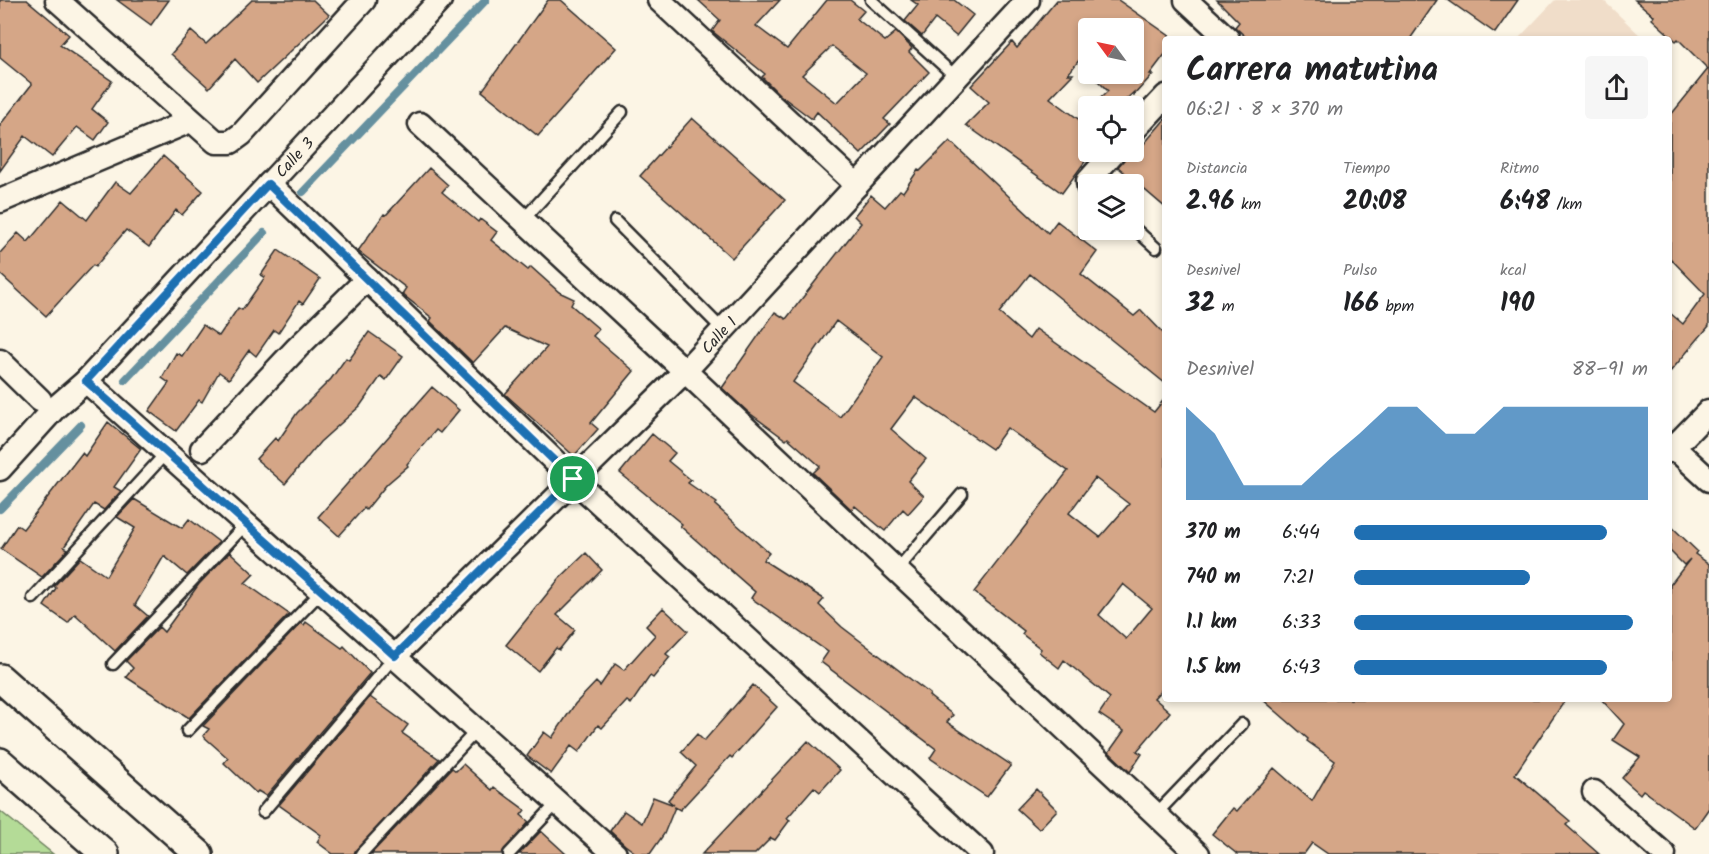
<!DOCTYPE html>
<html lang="es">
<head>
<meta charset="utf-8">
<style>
  body { margin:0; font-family:Kalam,sans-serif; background:#f6f6f6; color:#202124; height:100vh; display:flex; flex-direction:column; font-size:22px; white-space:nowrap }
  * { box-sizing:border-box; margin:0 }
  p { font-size:20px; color:#757577 }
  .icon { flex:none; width:33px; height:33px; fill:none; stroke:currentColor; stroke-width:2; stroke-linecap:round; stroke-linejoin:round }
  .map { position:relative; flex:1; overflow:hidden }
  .panel { position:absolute; left:1162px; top:36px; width:510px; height:666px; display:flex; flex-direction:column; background:#fff; border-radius:6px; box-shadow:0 3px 9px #0003 }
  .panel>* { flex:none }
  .needle { width:39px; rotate:303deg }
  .tools { position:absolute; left:1078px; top:18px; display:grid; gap:12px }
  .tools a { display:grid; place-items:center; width:66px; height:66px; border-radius:6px; background:#fff; box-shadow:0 3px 9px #0003; font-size:30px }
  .pin { position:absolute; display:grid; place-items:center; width:51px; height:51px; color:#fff; margin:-26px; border:3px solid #fff; border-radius:50%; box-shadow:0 2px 6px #0007 }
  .round { display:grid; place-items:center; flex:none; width:63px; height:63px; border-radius:6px; background:#f6f6f6 }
  .summary { display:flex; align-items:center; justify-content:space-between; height:102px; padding:0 24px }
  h1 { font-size:33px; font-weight:600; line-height:45px }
  .stats { display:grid; grid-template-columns:repeat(3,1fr); gap:9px; height:102px; padding:6px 24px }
  .stats div { display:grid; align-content:center }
  .stats b { font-size:26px; font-weight:600 }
  .stats small { font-size:16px; font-weight:400 }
  .stats p { font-size:16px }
  .chart { height:168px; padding:12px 24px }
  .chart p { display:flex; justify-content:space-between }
  .chart svg { width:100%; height:108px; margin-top:6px; fill:#1f6fb2; opacity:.7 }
  ul { padding:0 24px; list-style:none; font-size:20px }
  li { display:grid; grid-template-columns:96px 72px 1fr; align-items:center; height:45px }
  li i { height:15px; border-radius:8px; background:#1f6fb2 }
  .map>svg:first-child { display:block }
  .built { fill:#f0ddc9 }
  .green { fill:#b4db97; stroke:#708361; stroke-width:1.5 }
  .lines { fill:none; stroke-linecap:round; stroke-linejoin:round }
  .stream { stroke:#65909f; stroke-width:8 }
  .building { fill:#d5a687; stroke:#2b2b2b; stroke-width:1.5; fill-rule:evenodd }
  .service-casing { stroke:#2b2b2b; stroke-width:15 }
  .minor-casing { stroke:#2b2b2b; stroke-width:27 }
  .tertiary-casing { stroke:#2b2b2b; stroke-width:32 }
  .service { stroke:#fcf5e5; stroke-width:10 }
  .minor { stroke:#fcf5e5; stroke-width:22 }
  .tertiary { stroke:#fcf5e5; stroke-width:27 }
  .route-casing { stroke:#fff; stroke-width:12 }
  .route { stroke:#1f6fb2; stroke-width:8 }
  .labels { text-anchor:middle; stroke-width:4.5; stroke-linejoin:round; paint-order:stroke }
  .street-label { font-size:16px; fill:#2b2b2b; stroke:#fcf5e5 }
</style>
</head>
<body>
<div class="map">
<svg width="1709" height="854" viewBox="0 0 1709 854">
  <rect width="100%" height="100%" fill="#fcf5e5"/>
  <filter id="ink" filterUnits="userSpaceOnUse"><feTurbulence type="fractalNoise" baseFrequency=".0167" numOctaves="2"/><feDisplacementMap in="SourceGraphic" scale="12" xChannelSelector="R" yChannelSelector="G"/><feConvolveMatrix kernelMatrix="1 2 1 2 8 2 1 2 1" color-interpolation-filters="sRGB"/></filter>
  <g filter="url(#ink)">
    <path class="built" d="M1555,0h48l41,39h-126z"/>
    <path class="green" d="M0,811l53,43h-53z"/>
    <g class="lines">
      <path class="stream" d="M303,192l183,-192
        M125,380l139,-147
        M0,509l81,-84"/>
    </g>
    <path class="building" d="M0,0h27l42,35 -9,10 52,36 -20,28 16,13 -13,18 -18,-13 -25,30 -27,-21 -25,35v-46l32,-41 -32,-26z
      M117,0h52l-18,25z
      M252,0h61l16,15 -72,68 -22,-24 -26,29 -38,-34 20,-23 15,13z
      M548,0h13l55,48 -78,88 -56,-45z
      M698,0h82l-24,26 31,23 40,-49h23l14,11 -7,8 28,22 11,-9 16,16 -3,4 20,20 -45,47 6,5 -29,30 -44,-42 -5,7 -32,-24 -18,-18 3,-3 -53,-43 8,-11zM832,46l34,27 -29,30 -35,-28z
      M911,0h43l19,15 -17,21 -21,-17 -13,17 -17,-15 13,-16z
      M1057,0h61l56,39h-8v14l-16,21h3l-19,21v-3l-15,14h-27l16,-15 -17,-17h43v-46h-45v20l-21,26h5l-23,24 39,29v29l-27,37 -96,-68 23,-23 -18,-16 41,-44 5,6z
      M1217,0h220l-27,39h-162l-13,-12 4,-5z
      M1448,0h70l-23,33z
      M1635,0h74v326l-39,46v-59l13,11 22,-30 -35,-36v-142l38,-47 -30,-30 -2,2 -24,-22 2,-3z
      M692,118l93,82 -53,58 -92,-82z
      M1166,118v90l-48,-41 9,-15h10z
      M950,141l98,92 9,-12 40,31 -16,22 53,42 7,-6 25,26v48l-136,-110 -31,39 30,26 7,-10 118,83 12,-15v288l-12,13 16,14 -33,39 5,3 -12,18 -21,-20 15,-21 -25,-17 11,-16 -46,-38 -5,8 -20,-16 2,-3 -19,-15 2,-3 -50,-39 94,-121 -61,-43 -15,21 -77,-52 -24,32 35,30 -18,22 16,15 -16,18 -5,-5 -18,22 -30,-25 -3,4 -39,-37 7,-7 -32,-28 -2,2 -38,-28 -26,-24 53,-76 11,7 75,-96 -7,-7 17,-21 14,12 15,-17 3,2 15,-22 2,1zM836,321l47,36 -43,60 -47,-35zM1095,478l34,26 -29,33 -31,-24zM1123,584l29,24 -26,31 -27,-24z
      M163,156l40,35 -21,24 -6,-5 -27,37 -23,-17 -31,37 -2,-2 -47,51 -46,-42v-21l18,-20 10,9 35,-42 24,20 28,-38 16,11z
      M429,168l19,17 -6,7 36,30 2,-3 17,13 -6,8 37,30 3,-3 28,25 15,7 -3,6 28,24 -6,7 41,35 -43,52 7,6 -24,27 -69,-62 42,-47 -42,-19 -32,35 -43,-42 2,-3 -30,-24 4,-6 -48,-37 26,-37 2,1z
      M278,250l42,29 -17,25 -4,-3 -21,32 -4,-3 -18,26 -7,-6 -20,29 -10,-7 -17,30 -3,-2 -23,31 -27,-20 20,-28 -7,-5 14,-25 6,3 21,-31 16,11 19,-28 4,2 23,-33 -4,-2z
      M369,332l34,24 -17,24 -5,-4 -21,30 -40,36 -35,42 -29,-25 19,-21 3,3 19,-28 34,-34 15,-21 3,2z
      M432,387l27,23 -19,23 -4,-3 -29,34 1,2 -21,18 -21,26 -2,-2 -25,28 -21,-19z
      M108,422l33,27 -27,38 7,4 -17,19 -10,-6 -30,43 4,2 -26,28 -41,-28 16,-24 6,4 59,-76 3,3z
      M652,434l23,19 -7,8 23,19 -3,3 29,20 -2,2 54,48 -6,7 61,39 -5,6 23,22 88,67 -1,2 24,19 -6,7 64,43 -24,32 -57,-39 6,-9 -115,-87 7,-10 -77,-54 4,-6 -75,-66 2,-2 -62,-51z
      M134,499l48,29 7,-9 30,23 -32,33 -23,-19 -29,49 13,11 -33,35 -40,-37 -7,9 -24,-17 12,-18 -2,-2 26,-28 26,18 29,-48 -18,-11z
      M1670,525l27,26 -2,3 14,10v244l-14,20 -52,-38 -3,4 -18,-16 18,-21 -27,-17 11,-16 -23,-25h69v-114l20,-26 -6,6 -14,-14z
      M230,552l24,22 -9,9 44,31 -100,104 -63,-41 7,-9 -7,-7 33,-34 5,5 35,-48z
      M586,553l16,17 -45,45 18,15 -16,20 -3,-2 -18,23 -32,-26 53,-66z
      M663,608l25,23 -22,23 4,3 -17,21 -3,-2 -19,28 -4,-3 -25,27 -4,-3 -19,27 -8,-6 -20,28 -24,-18 17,-24 8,6 23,-34 21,-22 4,4 15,-22 9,6 31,-35 -9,-9z
      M306,622l36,26 2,-2 26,27 -104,123 -8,-5 -2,2 -32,-30 4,-5 -25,-22 6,-7 -6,-3 98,-103 3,2z
      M753,685l24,22 -45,51 -2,-2 -50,54 -5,-3 -11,27 -14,20h-13l-12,-9 -15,-14 14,-20 18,12 11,-26 21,8 -6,-5 28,-34 -15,-14 16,-18 7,7z
      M370,697l38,28 -6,8 37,26 -85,95h-21l-16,-12 4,-7 -42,-30z
      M1262,699h304l-51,75 55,47 -4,4 33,29h-271l-16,-11 -8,11h-67l-25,-20 21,-26 4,3 37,-43 38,33 23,-40 -28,-20 1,-2z
      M808,741l32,29 -20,22 -6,-5 -27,31 3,2 -15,20 -4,-2 -16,16h-53z
      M463,764l29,26 2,-3 31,23 -4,5 8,7 -27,32h-131l81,-86 4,3z
      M1036,789l21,21 -18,19 -22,-20z
      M541,831l25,23h-47z"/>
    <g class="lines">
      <g class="service-casing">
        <path id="service" d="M871,0l85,77
          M523,220l99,-108
          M615,221l108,109
          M1134,228l22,20
          M897,570l65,-76
          M33,598l133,-145
          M113,664l133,-140
          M187,731l135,-140
          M263,812l132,-156
          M1156,814l86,-90
          M361,854l116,-124
          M509,854l49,-52"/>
      </g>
      <g class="minor-casing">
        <g id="minor">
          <path d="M57,0l159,142h15l11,-8 122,-134"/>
          <path d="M659,0l198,185"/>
          <path d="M1186,0l42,39"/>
          <path d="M420,124l265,247 513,483"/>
          <path d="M1134,130l32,-34"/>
          <path d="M269,184l304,295 409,375"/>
          <path d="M1089,188l-1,-7 26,-29"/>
          <path d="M0,201l190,-80"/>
          <path d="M0,361l40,39"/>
          <path d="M86,381l529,473"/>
          <path d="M1670,444l39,36"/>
          <path d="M202,449l95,-101 70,-69"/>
          <path d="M1670,451l39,-40"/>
          <path id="s1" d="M0,469l56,-62 30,-26 354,-381"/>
          <path id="s2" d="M395,656l290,-285 343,-371"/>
          <path d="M1594,792l70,62"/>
        </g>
      </g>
      <g class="tertiary-casing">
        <path id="tertiary" d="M0,678l199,176
          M0,762l105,92"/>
      </g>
      <use href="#service" class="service"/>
      <use href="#minor" class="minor"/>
      <use href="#tertiary" class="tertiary"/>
    </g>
  </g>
  <g class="lines" filter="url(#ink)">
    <g class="route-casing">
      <path id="route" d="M268,184l305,295 -178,177 -309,-275z"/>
    </g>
    <use href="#route" class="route"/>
  </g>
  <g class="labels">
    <g class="street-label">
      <text dy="6" stroke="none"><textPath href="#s1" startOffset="429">Calle 3</textPath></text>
      <text dy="6" stroke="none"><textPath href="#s2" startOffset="456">Calle 1</textPath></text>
    </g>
  </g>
</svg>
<div class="tools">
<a><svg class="needle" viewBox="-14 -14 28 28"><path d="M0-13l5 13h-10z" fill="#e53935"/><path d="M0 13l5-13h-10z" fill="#757577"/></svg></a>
<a><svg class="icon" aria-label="locate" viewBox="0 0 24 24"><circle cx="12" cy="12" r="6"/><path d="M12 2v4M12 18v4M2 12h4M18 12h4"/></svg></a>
<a><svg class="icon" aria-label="layers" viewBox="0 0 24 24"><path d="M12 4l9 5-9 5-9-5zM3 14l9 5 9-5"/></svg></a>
</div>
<div class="pin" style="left:573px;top:479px;background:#1e9e55"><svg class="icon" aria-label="arrive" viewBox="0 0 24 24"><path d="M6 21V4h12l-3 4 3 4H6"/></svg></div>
<section class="panel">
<div class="summary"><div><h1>Carrera matutina</h1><p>06:21 · 8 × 370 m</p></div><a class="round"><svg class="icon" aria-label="share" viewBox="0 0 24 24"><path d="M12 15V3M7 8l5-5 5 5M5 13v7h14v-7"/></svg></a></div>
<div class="stats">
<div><p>Distancia</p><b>2.96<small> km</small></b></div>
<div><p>Tiempo</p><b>20:08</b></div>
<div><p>Ritmo</p><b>6:48<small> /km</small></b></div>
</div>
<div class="stats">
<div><p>Desnivel</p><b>32<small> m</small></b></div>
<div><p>Pulso</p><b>166<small> bpm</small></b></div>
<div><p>kcal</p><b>190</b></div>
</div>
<div class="chart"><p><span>Desnivel</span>88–91 m</p>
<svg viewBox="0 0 160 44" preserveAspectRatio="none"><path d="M0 44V6L10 17L20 38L30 38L40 38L50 27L60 17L70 6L80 6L90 17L100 17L110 6L120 6L130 6L140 6L150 6L160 6V44z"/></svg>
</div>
<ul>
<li><b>370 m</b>6:44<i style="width:86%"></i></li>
<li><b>740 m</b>7:21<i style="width:60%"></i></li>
<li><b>1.1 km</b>6:33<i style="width:95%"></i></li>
<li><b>1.5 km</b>6:43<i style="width:86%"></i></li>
</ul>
</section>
</div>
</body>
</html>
